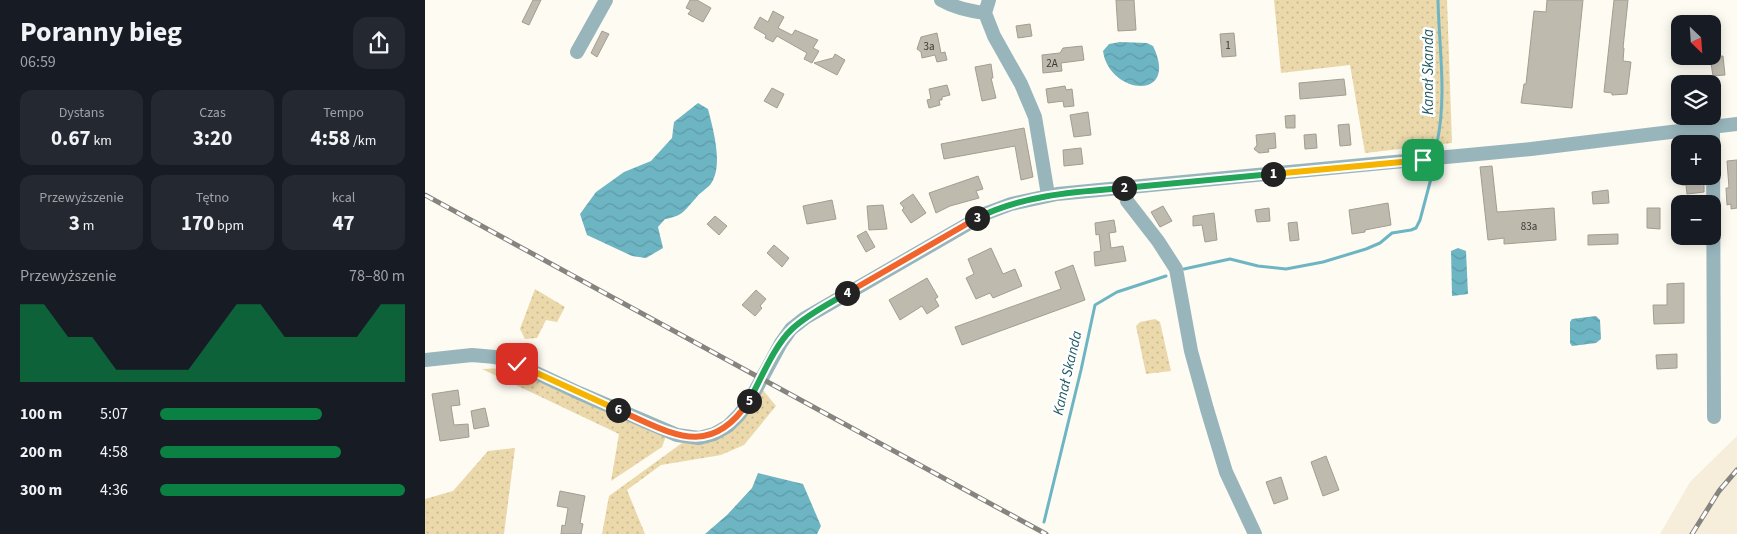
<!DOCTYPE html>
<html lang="pl">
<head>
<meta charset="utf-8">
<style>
  body { margin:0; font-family:"Source Sans 3",sans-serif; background:#242831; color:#f1f3f6; height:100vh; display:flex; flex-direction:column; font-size:19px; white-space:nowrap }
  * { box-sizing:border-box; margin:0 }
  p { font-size:16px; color:#9ea1a6 }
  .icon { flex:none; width:28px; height:28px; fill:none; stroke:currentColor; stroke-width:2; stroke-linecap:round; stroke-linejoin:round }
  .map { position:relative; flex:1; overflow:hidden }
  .drawer { display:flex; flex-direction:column; background:#171b24; width:425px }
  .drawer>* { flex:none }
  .needle { width:32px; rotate:155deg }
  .buttons { position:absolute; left:1246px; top:15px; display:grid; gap:10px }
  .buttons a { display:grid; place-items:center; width:50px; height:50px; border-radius:10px; background:#171b24; box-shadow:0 2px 12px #0003; font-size:25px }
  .pin { position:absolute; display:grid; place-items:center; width:42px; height:42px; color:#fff; margin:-21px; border-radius:10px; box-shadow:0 2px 8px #0006 }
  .km { position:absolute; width:25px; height:25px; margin:-12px; border-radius:50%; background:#222; color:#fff; font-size:14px; line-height:25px; text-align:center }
  .round { display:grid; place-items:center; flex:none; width:52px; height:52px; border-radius:15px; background:#242831 }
  .overview { display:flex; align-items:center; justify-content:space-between; height:85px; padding:0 20px }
  h1 { font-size:28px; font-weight:700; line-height:38px }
  .figures { display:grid; grid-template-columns:repeat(3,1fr); gap:8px; height:85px; padding:5px 20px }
  .figures div { display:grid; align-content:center; border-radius:12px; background:#242831; text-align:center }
  .figures b { font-size:21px; font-weight:700 }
  .figures small { font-size:14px; font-weight:400 }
  .figures p { font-size:14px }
  .chart { height:140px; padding:10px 20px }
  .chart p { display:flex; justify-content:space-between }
  .chart svg { width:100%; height:90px; margin-top:5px; fill:#0b8043; opacity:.7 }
  ul { padding:0 20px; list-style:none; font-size:16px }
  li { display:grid; grid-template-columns:80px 60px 1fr; align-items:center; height:38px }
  li i { height:12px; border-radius:6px; background:#0b8043 }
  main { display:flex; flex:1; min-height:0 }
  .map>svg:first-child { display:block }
  .built { fill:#f6eeda }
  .grass { fill:url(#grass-dots) }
  .water { fill:url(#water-waves) }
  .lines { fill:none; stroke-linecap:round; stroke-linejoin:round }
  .stream { stroke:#6eb5c4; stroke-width:3 }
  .building { fill:#bfbaae; stroke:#a29d91 }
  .minor { stroke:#98b5bc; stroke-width:14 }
  .rail-casing { stroke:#86847e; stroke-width:5 }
  .rail { stroke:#fff; stroke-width:3; stroke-dasharray:9; stroke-linecap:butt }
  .split-1-casing { stroke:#fff; stroke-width:10 }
  .split-2-casing { stroke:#fff; stroke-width:10 }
  .split-3-casing { stroke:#fff; stroke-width:10 }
  .split-4-casing { stroke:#fff; stroke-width:10 }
  .split-5-casing { stroke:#fff; stroke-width:10 }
  .split-6-casing { stroke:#fff; stroke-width:10 }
  .split-7-casing { stroke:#fff; stroke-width:10 }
  .split-1 { stroke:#f5b400; stroke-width:6 }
  .split-2 { stroke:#22a559; stroke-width:6 }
  .split-3 { stroke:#22a559; stroke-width:6 }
  .split-4 { stroke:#f0652b; stroke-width:6 }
  .split-5 { stroke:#22a559; stroke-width:6 }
  .split-6 { stroke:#f0652b; stroke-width:6 }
  .split-7 { stroke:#f5b400; stroke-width:6 }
  .labels { text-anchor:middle; stroke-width:5; stroke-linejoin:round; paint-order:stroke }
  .number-label { font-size:11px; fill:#3a3832 }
  .water-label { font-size:15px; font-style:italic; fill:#1e5964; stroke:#fff }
</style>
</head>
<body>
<main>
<section class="drawer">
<div class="overview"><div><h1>Poranny bieg</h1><p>06:59</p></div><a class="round"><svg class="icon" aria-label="share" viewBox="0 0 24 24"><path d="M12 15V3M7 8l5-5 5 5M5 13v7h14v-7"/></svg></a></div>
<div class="figures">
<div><p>Dystans</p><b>0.67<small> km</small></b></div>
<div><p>Czas</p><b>3:20</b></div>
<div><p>Tempo</p><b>4:58<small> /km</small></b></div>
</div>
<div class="figures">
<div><p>Przewyższenie</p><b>3<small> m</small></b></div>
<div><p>Tętno</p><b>170<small> bpm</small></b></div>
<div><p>kcal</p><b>47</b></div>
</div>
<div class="chart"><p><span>Przewyższenie</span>78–80 m</p>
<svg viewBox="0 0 160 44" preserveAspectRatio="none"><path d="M0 44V6L10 6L20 22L30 22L40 38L50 38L60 38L70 38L80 22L90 6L100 6L110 22L120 22L130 22L140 22L150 6L160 6V44z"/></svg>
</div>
<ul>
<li><b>100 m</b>5:07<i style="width:66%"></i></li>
<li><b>200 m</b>4:58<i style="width:74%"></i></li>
<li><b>300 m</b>4:36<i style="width:100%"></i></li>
</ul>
</section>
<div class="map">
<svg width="1312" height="534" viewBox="0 0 1312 534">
  <defs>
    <pattern id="grass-dots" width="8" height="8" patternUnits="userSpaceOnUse" patternTransform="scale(1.25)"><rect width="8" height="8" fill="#ebd9ac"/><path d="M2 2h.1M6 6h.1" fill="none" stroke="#c8b992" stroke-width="1.8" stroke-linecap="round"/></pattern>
    <pattern id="water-waves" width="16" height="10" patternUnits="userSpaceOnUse" patternTransform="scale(1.25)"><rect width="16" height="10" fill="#6eb5c4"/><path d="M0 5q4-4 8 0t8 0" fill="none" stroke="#5e9aa7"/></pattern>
  </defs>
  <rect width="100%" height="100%" fill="#fefbf3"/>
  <path class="built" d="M1312,436v98h-77l30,-52z"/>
  <path class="grass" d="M849,0h173l5,143 -87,10 -15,-88 -69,8z
    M110,289l30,18 -8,15 -11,-2 -9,18 -12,1 -5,-10z
    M730,319l5,3 11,49 -25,3 -10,-48 4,-4z
    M84,368l157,68 -4,11 -51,34 8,-47 -137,-65z
    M338,390l13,16 -32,39 -23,10 -60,10 -34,25 18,44h-43l7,-38 73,-53 31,-4z
    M90,448l-11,86h-79v-35l28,-8 35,-40z"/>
  <path class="water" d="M695,42l27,1 6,3c27,56 -44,49 -50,5l6,-7z
    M273,103l10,6c5,20 15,54 4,73 -3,6 -12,10 -16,16 -12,13 -13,18 -31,21l-7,8 5,21 -17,10 -14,-2 -45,-21 -7,-21 16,-22 28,-20 27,-11 21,-23 2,-16z
    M1033,248l8,3 2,43 -16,2 -1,-45z
    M1171,316l4,4 1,19 -5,4 -24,3 -2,-3v-21l2,-3z
    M333,473l45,11 18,42 -4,8h-112l22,-19 25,-27z"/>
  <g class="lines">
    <path class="stream" d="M1012,143c10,-47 2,-96 1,-143
      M759,269l46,-10 28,7 28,3 37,-7 43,-13 14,-6 12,-10 19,-3 5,-2 4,-8 13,-49
      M619,522l37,-152 14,-65 22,-13 49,-16"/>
  </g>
  <path class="building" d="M108,0h8l-12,25 -7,-3z
    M265,0h7l14,8 -8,14 -15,-8 3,-4 -5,-2z
    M691,0h18l2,30 -18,1z
    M1122,0h36l-11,108 -51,-5 3,-19h2l8,-73 12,1z
    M1189,0h14l-5,48h1l-1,13 8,1 -4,32 -15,1v-2l-8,-1z
    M348,11l11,6 -6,11 14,7 3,-5 23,10 -5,8 6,3 -7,12 -8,-4 3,-6 -30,-17 -4,6 -8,-4 1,-3 -12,-7 6,-11 8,5z
    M605,24l2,12 -14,2 -2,-12z
    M177,31l7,3 -12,23 -6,-4z
    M512,33l4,20 4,-1 2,8 -10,2 -2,-7 -13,3 -1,-6 -4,-3 4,-12z
    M809,33l2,23 -14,1 -2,-23z
    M657,46l2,14 -23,3 1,8 -19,2 -1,-18 18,-2 3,-5z
    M410,54l10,6 -8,15 -23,-12 19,-5z
    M1298,56l2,19 -12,1 -3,-19z
    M566,64l2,14h-2l5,20 -14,3 -7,-34z
    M919,79l2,16 -46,4 -1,-16z
    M522,85l3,10 -8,2v3h-3l1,5 -11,3 -2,-8 4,-1 -2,-10z
    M640,86l1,4 6,-1 2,17 -10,1 -1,-6 -15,2 -2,-14z
    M347,88l12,6 -7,14 -13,-7z
    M663,112l3,23 -17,2 -4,-22z
    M870,115v13h-9l-1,-12z
    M924,124l2,21 -11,1 -2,-21z
    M599,128l9,49 -12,3 -6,-34 -71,13 -3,-15z
    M850,133l1,15 -8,1 1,3 -10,1 -5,-4 3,-4 -1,-10z
    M891,134l1,14 -12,1 -1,-14z
    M656,148l2,16 -19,2 -1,-16z
    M1312,160v48l-6,1v-5l-4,1 -1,-17h3l-2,-27z
    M1067,166l5,46 57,-4 2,32 -52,4v-6l-16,2 -8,-73z
    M553,176l5,13 -7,2 3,7 -29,8 -14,7 -7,-20z
    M1256,176h23v16l-17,2 -1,-9h-4z
    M1183,190l1,13 -16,1 -1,-12z
    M488,194l13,19 -15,10 -9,-13 2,-2 -4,-5z
    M407,200l4,19 -29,5 -4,-18z
    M963,203l3,22 -26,5v2l-13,2 -3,-24z
    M458,205l4,24 -18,1 -2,-24z
    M738,206l9,15 -12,6 -9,-15z
    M844,208l1,13 -13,1 -2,-12z
    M1222,208h13v21l-13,-1z
    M789,213l3,27 -12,2 -3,-17 -9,1v-10z
    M290,216l12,10 -8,9 -12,-11z
    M689,220l2,12 -7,1 2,15 12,-2 3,15 -31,5 -1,-14 7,-1 -2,-17 -3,1 -1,-12z
    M872,222l2,18 -9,1 -2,-18z
    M441,231l9,16 -9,5 -9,-16z
    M1193,234v10l-30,1v-10z
    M349,245l15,13 -7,9 -15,-14z
    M566,248l12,26 12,-5 7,17 -29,12 -3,-5 -14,6 -10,-21 8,-4 -6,-15z
    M648,265l12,35 -123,45 -7,-18 106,-38 -6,-17z
    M502,278l11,19 -3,2 4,7 -12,8 -5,-8 -22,14 -11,-20z
    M1259,283v40l-30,1 -1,-19h14v-21z
    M331,290l10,9 -6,7 2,2 -7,8 -13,-11z
    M1252,354v14l-20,1 -1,-14z
    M33,390l2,15 -9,1 3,19 14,-1 1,13 -29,4 -8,-47z
    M60,408l4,18 -15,3 -3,-18z
    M901,456l13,34 -16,6 -12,-34z
    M856,477l7,22 -14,5 -8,-22z
    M135,491l25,5 -5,27 3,1 -2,10h-20l1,-9 3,1 3,-18 -11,-2z"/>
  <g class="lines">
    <path class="minor" d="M516,0c14,8 28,11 44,13
      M564,0l-4,13 9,23 27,48 14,33 13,78
      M152,52l29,-52
      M1288,127l1,290
      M699,188l3,13 31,40 18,28 15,82 16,58 19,63 29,62
      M0,360l47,-5 23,2 22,7 62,29 98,42 22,3 15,-4 14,-8 11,-11 10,-13 32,-59 10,-14 14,-11 182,-105 24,-9 46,-10 474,-45 206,-25"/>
    <g class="rail-casing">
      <path id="rail" d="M0,195l621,339
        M1267,534l27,-43 18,-21"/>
    </g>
    <use href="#rail" class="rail"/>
  </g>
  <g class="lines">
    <g class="split-1-casing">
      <path id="split-1" d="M848,174l150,-14"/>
    </g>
    <g class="split-2-casing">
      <path id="split-2" d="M699,188l149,-14"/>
    </g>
    <g class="split-3-casing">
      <path id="split-3" d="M552,218c46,-23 96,-26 147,-30"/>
    </g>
    <g class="split-4-casing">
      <path id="split-4" d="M422,293l130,-75"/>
    </g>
    <g class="split-5-casing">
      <path id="split-5" d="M324,401c12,-22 25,-55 43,-72 16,-15 37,-25 55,-36"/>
    </g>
    <g class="split-6-casing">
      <path id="split-6" d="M193,410c52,22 91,51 131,-9"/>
    </g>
    <g class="split-7-casing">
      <path id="split-7" d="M92,364l101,46"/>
    </g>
    <use href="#split-1" class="split-1"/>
    <use href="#split-2" class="split-2"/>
    <use href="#split-3" class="split-3"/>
    <use href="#split-4" class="split-4"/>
    <use href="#split-5" class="split-5"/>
    <use href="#split-6" class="split-6"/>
    <use href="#split-7" class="split-7"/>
  </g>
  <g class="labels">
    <g class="number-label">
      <text x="803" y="49">1</text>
      <text x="504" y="50">3a</text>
      <text x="627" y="67">2A</text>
      <text x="1104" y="230">83a</text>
    </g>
    <g class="water-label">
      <text transform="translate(1003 72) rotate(-90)" y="5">Kanał Skanda</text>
      <text transform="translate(642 373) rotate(-77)" y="5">Kanał Skanda</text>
    </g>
  </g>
</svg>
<div class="buttons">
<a><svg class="needle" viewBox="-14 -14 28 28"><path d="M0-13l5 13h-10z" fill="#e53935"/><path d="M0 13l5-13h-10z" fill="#9ea1a6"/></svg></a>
<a><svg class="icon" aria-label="layers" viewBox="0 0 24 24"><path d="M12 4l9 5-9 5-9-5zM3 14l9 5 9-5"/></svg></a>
<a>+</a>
<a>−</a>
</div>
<div class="pin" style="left:998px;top:160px;background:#1e9e55"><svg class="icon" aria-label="arrive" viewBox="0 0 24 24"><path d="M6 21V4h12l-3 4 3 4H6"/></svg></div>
<div class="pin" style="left:92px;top:364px;background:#d93025"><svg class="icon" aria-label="check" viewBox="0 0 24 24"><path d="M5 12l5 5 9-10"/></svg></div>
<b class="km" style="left:848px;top:174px">1</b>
<b class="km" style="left:699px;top:188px">2</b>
<b class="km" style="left:552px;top:218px">3</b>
<b class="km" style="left:422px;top:293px">4</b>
<b class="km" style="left:324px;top:401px">5</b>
<b class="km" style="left:193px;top:410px">6</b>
</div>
</main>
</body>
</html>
